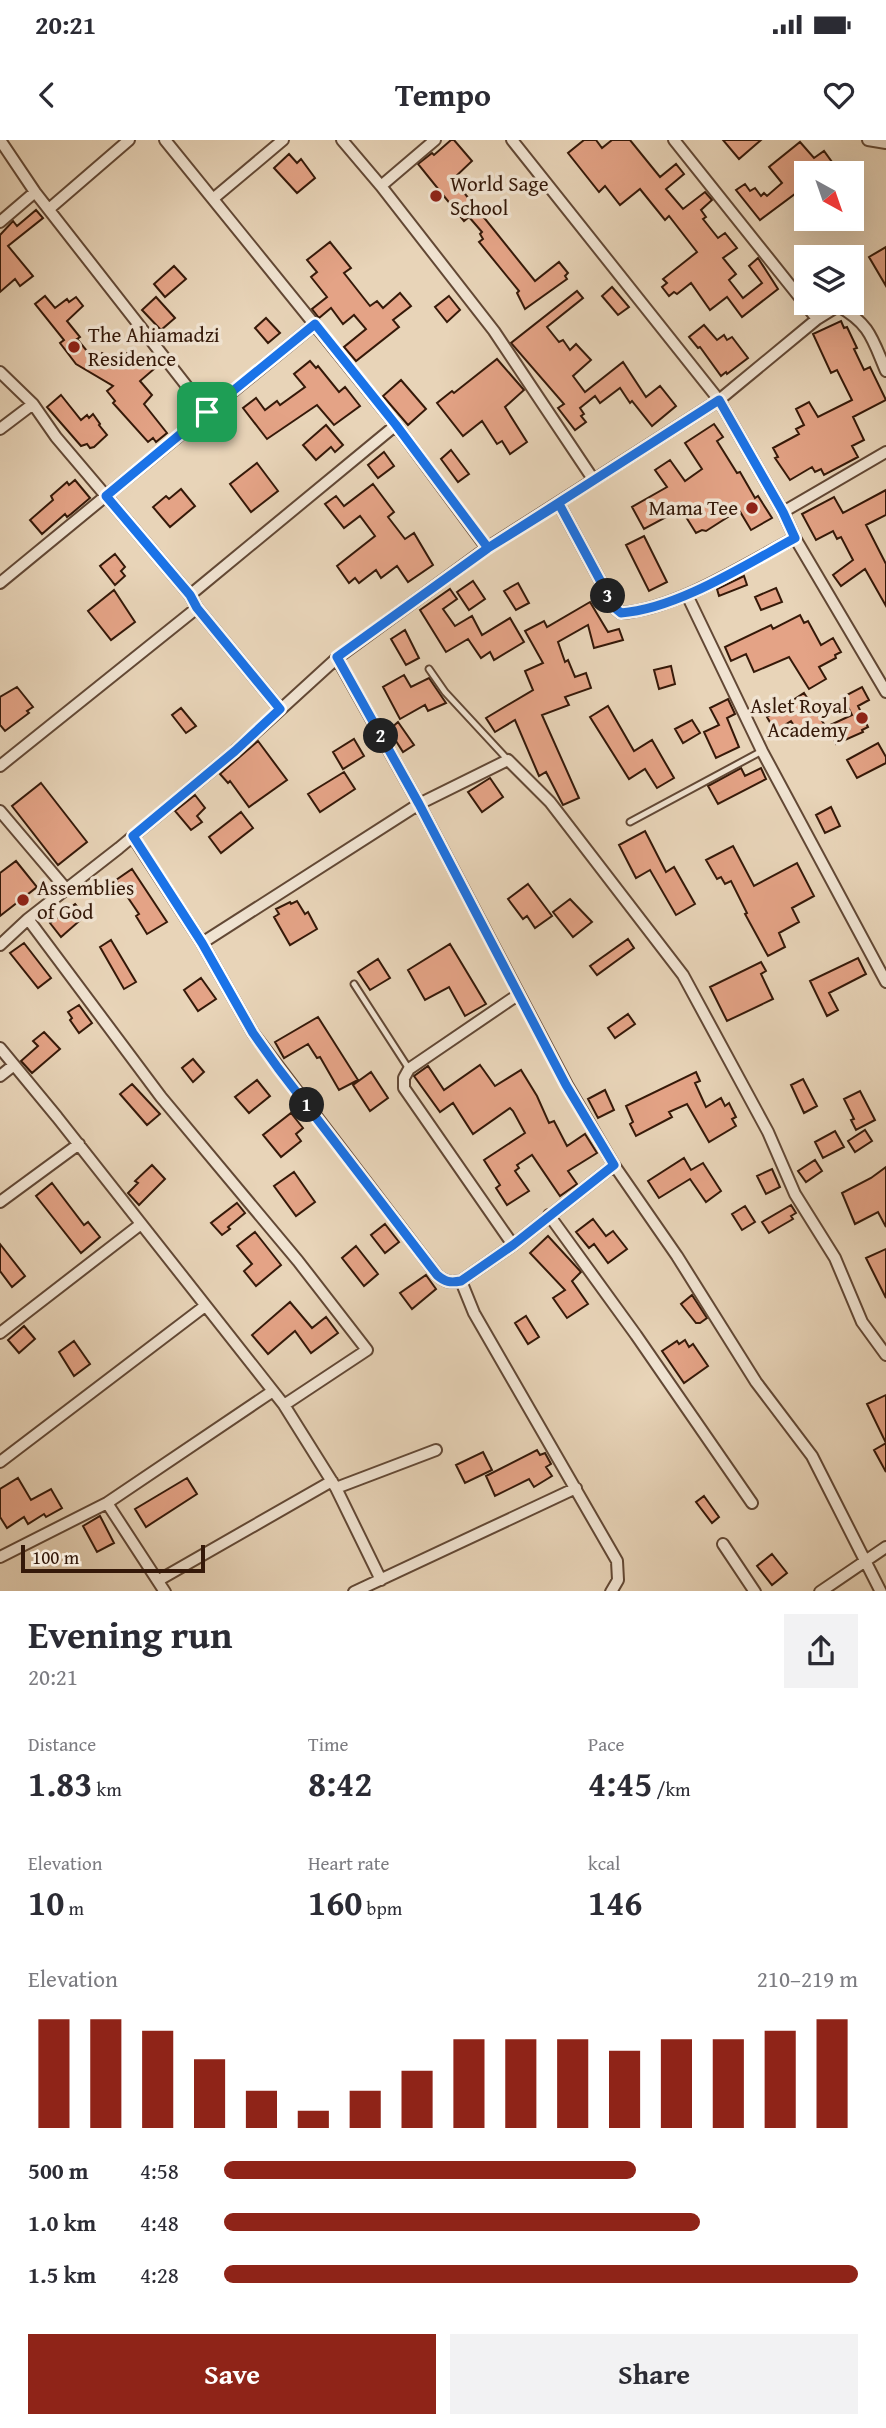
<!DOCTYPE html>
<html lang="en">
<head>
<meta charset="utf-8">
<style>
  body { margin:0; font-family:"Gentium Book Plus",serif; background:#f2f2f3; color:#2b2b33; height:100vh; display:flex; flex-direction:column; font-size:26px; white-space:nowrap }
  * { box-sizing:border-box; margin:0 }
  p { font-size:23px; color:#7c7c81 }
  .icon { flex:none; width:38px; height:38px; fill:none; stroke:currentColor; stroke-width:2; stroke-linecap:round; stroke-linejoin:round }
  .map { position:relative; height:1451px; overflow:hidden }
  .drawer { display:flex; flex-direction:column; background:#fff; flex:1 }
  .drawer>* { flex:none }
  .needle { width:46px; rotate:140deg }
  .fabs { position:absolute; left:794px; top:21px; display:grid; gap:14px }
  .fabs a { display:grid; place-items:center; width:70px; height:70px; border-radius:0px; background:#fff; box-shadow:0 7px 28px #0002; font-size:35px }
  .scale { position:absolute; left:21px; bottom:18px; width:184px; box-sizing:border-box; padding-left:7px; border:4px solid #351909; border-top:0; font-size:19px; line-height:24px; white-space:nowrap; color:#351909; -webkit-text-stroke:5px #f0e3d1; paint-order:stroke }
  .pin { position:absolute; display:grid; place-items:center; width:60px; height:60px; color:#fff; margin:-30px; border-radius:14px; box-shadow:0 4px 10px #0006 }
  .km { position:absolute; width:35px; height:35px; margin:-18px; border-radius:50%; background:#222; color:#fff; font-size:19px; line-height:35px; text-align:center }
  .round { display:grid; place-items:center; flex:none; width:74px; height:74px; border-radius:0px; background:#f2f2f3 }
  .headline { display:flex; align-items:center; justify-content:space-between; height:119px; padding:0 28px }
  h1 { font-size:38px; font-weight:800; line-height:52px }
  .stats { display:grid; grid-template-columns:repeat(3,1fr); gap:10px; height:119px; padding:7px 28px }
  .stats div { display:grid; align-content:center }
  .stats b { font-size:35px; font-weight:800 }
  .stats small { font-size:19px; font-weight:400 }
  .stats p { font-size:19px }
  .chart { height:196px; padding:14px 28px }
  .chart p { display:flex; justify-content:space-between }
  .chart svg { width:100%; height:126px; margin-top:7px; stroke:#8f2418; stroke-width:6 }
  .primary-button { display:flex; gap:14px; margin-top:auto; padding:14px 28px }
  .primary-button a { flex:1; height:80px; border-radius:0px; background:#8f2418; color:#fff; font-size:28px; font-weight:800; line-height:80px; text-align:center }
  .primary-button a+a { background:#f2f2f3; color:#2b2b33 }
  ul { padding:0 28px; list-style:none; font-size:23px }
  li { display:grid; grid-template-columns:112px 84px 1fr; align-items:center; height:52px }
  li i { height:18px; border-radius:9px; background:#8f2418 }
  .status { display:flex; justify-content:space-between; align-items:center; height:49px; padding:0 35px; background:#fff; direction:ltr }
  .status svg { height:19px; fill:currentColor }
  header { display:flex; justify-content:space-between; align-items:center; height:91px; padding:0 28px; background:#fff; font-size:32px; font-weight:800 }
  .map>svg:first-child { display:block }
  .building { fill:#e4a386; stroke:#351909; stroke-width:2 }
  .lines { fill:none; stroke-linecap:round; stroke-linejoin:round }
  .service-casing { stroke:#624835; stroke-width:9 }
  .minor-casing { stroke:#624835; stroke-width:14 }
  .service { stroke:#f0e3d1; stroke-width:5 }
  .minor { stroke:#f0e3d1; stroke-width:10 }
  .route-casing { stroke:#fff; stroke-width:14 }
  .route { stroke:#1a73e8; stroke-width:9 }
  .poi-dot { fill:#8f2418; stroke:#f0e3d1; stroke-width:2.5 }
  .labels { text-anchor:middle; stroke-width:7; stroke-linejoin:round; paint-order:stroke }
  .poi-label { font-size:21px; fill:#351909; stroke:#f0e3d1; text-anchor:start }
</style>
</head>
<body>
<div class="status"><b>20:21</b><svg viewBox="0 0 49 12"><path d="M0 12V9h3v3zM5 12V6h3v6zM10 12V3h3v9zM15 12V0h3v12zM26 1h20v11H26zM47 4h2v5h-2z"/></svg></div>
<header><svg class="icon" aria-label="back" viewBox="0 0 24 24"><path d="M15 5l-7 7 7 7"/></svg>Tempo<svg class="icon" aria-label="heart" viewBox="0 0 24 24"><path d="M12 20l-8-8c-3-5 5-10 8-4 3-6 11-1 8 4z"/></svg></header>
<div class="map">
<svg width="886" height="1452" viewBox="0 0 886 1452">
  <rect width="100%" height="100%" fill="#e8d4b8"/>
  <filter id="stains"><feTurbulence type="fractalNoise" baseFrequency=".00286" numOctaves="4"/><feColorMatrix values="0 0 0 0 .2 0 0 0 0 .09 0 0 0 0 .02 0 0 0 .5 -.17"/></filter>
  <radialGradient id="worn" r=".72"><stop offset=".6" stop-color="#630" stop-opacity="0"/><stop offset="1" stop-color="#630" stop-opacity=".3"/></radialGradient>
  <path class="building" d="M451,0h3l18,21 -19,18 82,102 24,-19 9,11 -3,3 2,3 -42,30 -8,-16 2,-2 -40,-49 4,-3 -3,-5 2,-2 -13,-15 -5,4 -46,-57 14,-11 2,2z
    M584,0h12l6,8 10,-8h18l30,37 16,-13 8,10 -18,15 17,20 22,-17 7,8 -11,10 5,7 -3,2 15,19 7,-5 12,15 -14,10 13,16 -7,6 14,18 19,-15 -13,-17 9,-8 20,31 -36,28 -15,-20 -17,13 -19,-27 -14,11 -3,-2 -5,4 -7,-9 5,-4 -4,-4 34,-27 -28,-36 -4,4 -25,-31 -20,16 -15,-19 -6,6 -31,-39z
    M723,0h38l-22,19z
    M800,2l14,16 10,-7 13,18 -7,4h-23v29l-8,-11 -39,29 -24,-30 9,-6 5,7 5,-3 6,8 3,-3 3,3 15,-13 -13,-16z
    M289,14l8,9 4,-4 14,19 -18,15 -23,-25z
    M36,70l7,8 -35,28 25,30 -13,10 -5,-7 -15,13v-57l13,-14 4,5z
    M330,102l21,26 -7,5 26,33 7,-5 6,7 17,-15 11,13 -18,14 6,7 -43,34 -12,-14 22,-18 -12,-14 -11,9 -12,-16 -12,10 -7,-9 15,-12 -16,-20 6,-5 -10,-12z
    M886,107v39l-17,-29z
    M174,126l12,13 -21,18 -11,-13z
    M612,147l17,20 -11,8 -16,-19z
    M577,151l6,7 -36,29 12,15 4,-2 7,10 6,-6 15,16 -18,16 12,16 38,-30 23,35 14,-11 16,20 -24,20 -20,-25 -2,2 -10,-15 -20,15 -5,-7 -15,12 4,6 -3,2 5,6 -11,8 -17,-22 6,-4 -53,-61z
    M45,156l10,12 12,-9 2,3 7,-5 7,9 -16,15 13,16 -3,2 19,23 6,-9 14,8 14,-10 10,13 5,-4 9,9 -14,12 12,14 -8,9 23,29 -11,9 -3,-4 -5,4 -35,-39 2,-2 -8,-10 6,-5 -37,-22 -16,-21 4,-3 -29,-36z
    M449,156l11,14 -13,12 -12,-15z
    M156,157l19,21 -14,12 -19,-20z
    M266,178l14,15 -12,10 -13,-15z
    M841,181l3,7 3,-1 10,21 -3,1 10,21 6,-3 16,33 -33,17 11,23 -12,6 6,11 -34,18 -3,-6 -6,3 -3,-5 -22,13 -15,-22 3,-1 -5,-9 26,-14 -3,-5 8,-4 -8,-16 13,-7 9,15 34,-17 -15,-30 -6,3 -18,-39z
    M704,185l13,15 7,-5 3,5 5,-3 16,21 -21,16 -1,-2 -5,4 -21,-29 -2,1 -9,-11z
    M497,219l27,31 -19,17 22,35 -17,12 -8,-13 -5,3 -15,-23 -19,15 -26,-33 15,-12 2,2z
    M310,221l6,7 2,-2 21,26 6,-5 15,19 -26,19 -17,-20 -50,34 -24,-31 13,-10 9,12 12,-9 3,4 25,-18 -11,-13z
    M401,240l25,29 -18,16 -25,-29z
    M61,255l20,25 6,-5 2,3 4,-4 7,10 -1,1 8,10 -13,12 -4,1 -3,-4 -6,2 -34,-39z
    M714,284l9,13 -6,4 20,32 3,-1 15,26 3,-2 14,22 -21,12 -12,-20 -33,21 -4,-1 -6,3 -15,-24 -37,20 -12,-22 35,-20 -12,-17 15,-10 15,21 17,-12 -17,-26z
    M326,285l17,20 -8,7 -4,-5 -15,13 -13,-15z
    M451,310l18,24 -11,8 -17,-23z
    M384,312l10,14 -16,12 -10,-13z
    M257,323l21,28 -27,21 -21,-28z
    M75,340l15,18 -19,16 -4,3 -2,-3 -23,20 -12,-14 23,-20 -2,-4 16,-14 2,3z
    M373,344l21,28 -6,5 17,22 9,-6 19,32 -25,17 -11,-16 -16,12 -5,-8 -17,13 -4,-5 -6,5 -12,-17 38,-30 -15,-20 -16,12 -19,-24 11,-8 8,10z
    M181,349l14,17 -25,21 -17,-20 13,-11 3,3z
    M886,350v25l-20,10 20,39v42l-21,-37 -24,17 -8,-11 20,-15 -12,-23 -4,2 -4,-8 -17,9 -14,-26 32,-17 9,16z
    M644,396l23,46 -18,9 -23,-46z
    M115,414l10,13 -4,4 4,5 -10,9 -15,-19z
    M744,436l3,9 -28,11 -2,-7z
    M473,441l12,18 -16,11 -12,-18z
    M518,443l11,20 -13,7 -12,-19z
    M776,448l6,14 -21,8 -6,-13z
    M450,449l7,10 -14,10 12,17 17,-10 10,19 28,-17 14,24 -30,18 -4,-8 -9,6 -13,-19 -22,13 -26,-42z
    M114,450l21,32 -24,18 -23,-29z
    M590,462l18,30 11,-3 4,11 -29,8 -6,-23 -30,17 7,20 3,-2 7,17 11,-4 5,15 -26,9 4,8 -27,10 37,83 -16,7 -17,-33 -7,4 -24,-56 -20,12 -9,-14 47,-28 -8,-19 18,-8 -18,-32 19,-10 3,6z
    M800,475l4,8 4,-2 13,24 12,-7 8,14 -6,3 1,3 -17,9 7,12 -17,10 -20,-32 -35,15 -8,-18 -15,7 -6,-14 46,-22 2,4z
    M405,490l14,28 -13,7 -15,-26z
    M671,526l4,18 -16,5 -5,-19z
    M404,535l7,12 18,-9 17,25 -18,8 -3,-6 -25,14 -17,-32z
    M17,547l16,20 -6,4 2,2 -24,18 -5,-6v-28z
    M862,547l7,13 -11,6 10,21 -6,3 1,2 -27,12 -8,-18 24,-11 -9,-18z
    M804,553l20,31 -22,14 -11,-17 -16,10 -8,-14z
    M728,559l7,15 -8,4 12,29 -23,11 -12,-26 15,-7 -9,-17z
    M608,566l26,45 18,-11 22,38 -17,10 -12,-19 -16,10 -39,-62z
    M181,568l15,18 -10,7 -14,-18z
    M692,580l8,13 -17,10 -8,-14z
    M398,582l16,23 -11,7 -14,-22z
    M354,599l10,17 -21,13 -10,-17z
    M258,601l29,39 -38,27 -19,-26 -2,2 -8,-9z
    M878,603l8,14v6l-29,15 -10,-18z
    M741,628l4,8 16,-8 5,11 -48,25 -10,-18z
    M344,632l11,17 -35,23 -12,-18z
    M490,638l13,19 -21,15 -14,-20z
    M41,643l46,59 -29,23 -46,-59z
    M195,655l10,13 -8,8 5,6 -11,8 -16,-19z
    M831,667l9,19 -15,7 -9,-18z
    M241,672l12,16 -32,25 -12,-16z
    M645,691l21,41 8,-5 21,37 -19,11 -26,-45 -14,8 -17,-33z
    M733,706l21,40 43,-23 17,33 -22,12 7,14 -20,11 6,14 -17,9 -23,-42 2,-1 -16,-32 -6,3 -4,-7 -4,2 -11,-19z
    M16,721l21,26 -37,29v-43z
    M132,729l35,53 -20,12 -11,-18 3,-2 -23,-34z
    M528,744l24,32 -17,12 -8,-12 -4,3 -15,-20z
    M570,759l22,23 -19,15 -20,-25z
    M297,761l8,13 3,-2 9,17 -27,16 -16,-28 5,-3 -3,-5 14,-7 1,2z
    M75,764l10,12 -24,21 -11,-14z
    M628,799l6,9 -37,27 -7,-9z
    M111,800l25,42 -12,7 -24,-42z
    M24,803l27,35 -13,10 -28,-35z
    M450,804l36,60 -21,12 -16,-29 -24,13 -17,-30z
    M858,818l8,16 -37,19 9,17 -11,6 -17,-35z
    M378,819l12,19 -20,12 -12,-18z
    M761,822l5,9 -5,3 12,25 -46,22 -17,-34z
    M201,838l15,21 -18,12 -14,-21z
    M79,865l13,18 -13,10 -9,-13 2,-2 -4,-6z
    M628,874l7,10 -20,14 -7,-10z
    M318,877l40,63 -19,10 -19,-33 -3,1 -9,-14 -24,14 -9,-16z
    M44,892l16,17 -28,24 -11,-12 17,-15 -5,-5z
    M193,919l11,13 -11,10 -11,-14z
    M480,925l15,21 26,-16 16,26 12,27 5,-2 13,25 18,-12 12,19 -29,18 9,13 -17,12 -28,-41 -15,10 2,3 -4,3 14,20 -22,14 -11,-17 4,-3 -16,-25 41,-27 -12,-22 -3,-3 -37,26 -20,-31 -13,9 -26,-36 14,-10 16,24z
    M371,932l17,26 -18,13 -17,-26z
    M696,932l4,9 -5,2 11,24 15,-9 4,8 4,-3 7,14 -4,2 4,7 -27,16 -22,-38 -18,8 3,5 -36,19 -6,-12 3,-2 -7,-16z
    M803,939l14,27 -13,7 -13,-28z
    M257,940l13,16 -21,17 -14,-16z
    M132,944l28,30 -13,11 -27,-31z
    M605,950l9,20 -16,8 -10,-19z
    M860,951l15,29 -19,10 -5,-10 3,-1 -10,-20z
    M291,973l12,15 -7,6 5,7 -20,16 -18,-22z
    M865,990l7,11 -17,11 -7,-11z
    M835,991l9,16 -21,11 -8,-16z
    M684,1018l7,12 12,-7 18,28 -15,11 -16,-23 -31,19 -11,-17z
    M815,1020l7,11 -16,11 -8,-11z
    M152,1025l13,14 -26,26 -11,-12 10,-10 -3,-2z
    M886,1027v60l-8,-15 -23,12 -13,-31 29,-15z
    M772,1029l8,18 -14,7 -9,-18z
    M294,1032l21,30 -19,14 -22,-30z
    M52,1043l32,42 4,-3 12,15 -19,16 -45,-57z
    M237,1063l8,10 -17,14 2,2 -8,6 -11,-12z
    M791,1065l5,8 -5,3 2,3 -24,14 -7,-11z
    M745,1066l10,16 -13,8 -10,-16z
    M593,1079l13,17 7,-5 14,18 -19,14 -14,-19 -5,4 -13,-16z
    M385,1084l14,18 -14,11 -14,-18z
    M255,1092l26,33 -25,21 -12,-15 8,-7 -15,-18z
    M548,1096l33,36 -9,9 16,23 -21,14 -14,-20 12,-8 -35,-37z
    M0,1104l25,32 -13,11 -12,-16z
    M356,1106l22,28 -14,12 -22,-28z
    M886,1109v49l-20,-40z
    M426,1135l10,14 -24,20 -12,-16z
    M692,1155l15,23 -7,5h-4l-15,-19z
    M290,1162l22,26 14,-11 12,16 -27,20 -16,-22 -27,23 -16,-19z
    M526,1176l13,21 -11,7 -13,-21z
    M24,1186l11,13 -16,14 -11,-13z
    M685,1200l4,7 4,-3 15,22 -24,17 -22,-32 15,-10 2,3z
    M74,1201l16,23 -16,12 -15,-24z
    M886,1255v77l-12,-22 12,-7 -19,-39z
    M537,1310l3,5 5,-2 6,11 -5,3 6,9 -18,11 -5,-8 -34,17 -9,-20z
    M483,1312l9,18 -27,13 -9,-18z
    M18,1338l13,22 20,-11 11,19 -16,9 -2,-3 -16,10 -4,-7 -17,11 -7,-11v-28z
    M187,1338l10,16 -51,33 -11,-18z
    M704,1356l15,21 -7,6 -16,-21z
    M100,1376l14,27 -17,9 -14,-26z
    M772,1414l15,19 -15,12 -15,-19z"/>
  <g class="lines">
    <g class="service-casing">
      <path id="service" d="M429,529l16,23 63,68
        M630,682l132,-71
        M354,844l55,85"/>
    </g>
    <g class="minor-casing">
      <path id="minor" d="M0,0l35,52 172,220
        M165,0l231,285 91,123
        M342,0l39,46 113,145 99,148
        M512,0l207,260 64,112 12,26 91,154
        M674,0l143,179 21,-13c32,18 34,32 48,65
        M868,0l18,3
        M381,46l54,-46
        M214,58l69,-58
        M49,69l80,-69
        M0,82l35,-30
        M0,232l33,32 23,33 134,158 7,13 83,101
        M0,289l33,-25
        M559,364l56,104 6,5c56,-4 124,-49 174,-75
        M783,372l103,-60
        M0,443l315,-259
        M190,455l206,-170
        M687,455l75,156 124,231
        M337,518l82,146 148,281 47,80 63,91 79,126 56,74 69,136
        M0,626l197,-158
        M0,671l67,79
        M133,697l69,106 51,90 184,242c8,7 13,8 24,6l52,-36 101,-80
        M28,779l133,178 137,164 69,89 -83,55
        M202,803l217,-139 89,-44 42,42 133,173 85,157 27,62 40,64 27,64 24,33
        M0,805l28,-26 91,-71 116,-97 102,-93 150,-110 232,-148 98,-81
        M0,908l57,69 227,288 52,83 45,92
        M0,936l14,-11
        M0,1062l79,-58
        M549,1075l87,120 116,168
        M513,1105l-109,-157v-10l5,-9 110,-75
        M461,1141l13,32 143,248 1,19 -7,12
        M0,1193l141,-109
        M0,1322l205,-156
        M336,1348l100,-38
        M107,1363l58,89
        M723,1404l32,48
        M0,1417l107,-54 166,-112
        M159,1440l173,-99
        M354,1452l222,-104
        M820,1452l66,-45"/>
    </g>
    <use href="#service" class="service"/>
    <use href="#minor" class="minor"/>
  </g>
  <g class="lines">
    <g class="route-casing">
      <path id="route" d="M207,272l-101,84 84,99 7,13 83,101 -45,42 -102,85 69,107 51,90 25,35 159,207c8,7 13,8 24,6l52,-36 101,-80 -48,-80 -147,-281 -82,-147 151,-109 231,-148 64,112 12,26c-50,27 -118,71 -174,75l-6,-5 -56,-104 -71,44 -92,-123 -81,-101 -108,88"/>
    </g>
    <use href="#route" class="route"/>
  </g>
  <g class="poi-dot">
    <circle cx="436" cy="56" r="7"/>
    <circle cx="74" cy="207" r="7"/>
    <circle cx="752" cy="368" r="7"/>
    <circle cx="862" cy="578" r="7"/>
    <circle cx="23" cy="760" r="7"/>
  </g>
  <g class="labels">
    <g class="poi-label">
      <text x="450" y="51">World Sage<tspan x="450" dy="24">School</tspan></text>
      <text x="88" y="202">The Ahiamadzi<tspan x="88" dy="24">Residence</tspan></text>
      <text x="738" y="375" text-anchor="end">Mama Tee</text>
      <text x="848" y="573" text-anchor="end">Aslet Royal<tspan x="848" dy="24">Academy</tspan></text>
      <text x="37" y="755">Assemblies<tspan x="37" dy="24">of God</tspan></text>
    </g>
  </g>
  <rect width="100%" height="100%" filter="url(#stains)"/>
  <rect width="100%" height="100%" fill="url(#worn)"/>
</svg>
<div class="fabs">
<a><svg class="needle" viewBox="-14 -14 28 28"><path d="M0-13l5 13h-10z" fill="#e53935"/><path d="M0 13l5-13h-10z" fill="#7c7c81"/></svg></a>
<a><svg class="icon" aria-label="layers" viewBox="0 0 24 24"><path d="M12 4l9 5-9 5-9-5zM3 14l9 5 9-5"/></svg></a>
</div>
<div class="scale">100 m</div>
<div class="pin" style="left:207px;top:272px;background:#1e9e55"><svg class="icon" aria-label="arrive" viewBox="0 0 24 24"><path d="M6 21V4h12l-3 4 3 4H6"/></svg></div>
<b class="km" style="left:307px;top:965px">1</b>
<b class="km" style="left:381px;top:596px">2</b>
<b class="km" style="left:608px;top:456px">3</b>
</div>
<section class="drawer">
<div class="headline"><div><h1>Evening run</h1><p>20:21</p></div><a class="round"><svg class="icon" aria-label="share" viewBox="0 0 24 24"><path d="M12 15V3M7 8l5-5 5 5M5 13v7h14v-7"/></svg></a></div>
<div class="stats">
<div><p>Distance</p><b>1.83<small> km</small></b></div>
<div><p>Time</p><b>8:42</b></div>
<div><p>Pace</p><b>4:45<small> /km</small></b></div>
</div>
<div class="stats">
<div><p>Elevation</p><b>10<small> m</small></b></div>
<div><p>Heart rate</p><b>160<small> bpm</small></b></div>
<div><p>kcal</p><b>146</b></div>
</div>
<div class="chart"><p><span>Elevation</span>210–219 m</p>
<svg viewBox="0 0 160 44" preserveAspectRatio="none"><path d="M5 44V6M15 44V6M25 44V10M35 44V20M45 44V31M55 44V38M65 44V31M75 44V24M85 44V13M95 44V13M105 44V13M115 44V17M125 44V13M135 44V13M145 44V10M155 44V6"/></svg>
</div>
<ul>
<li><b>500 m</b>4:58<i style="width:65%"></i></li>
<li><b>1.0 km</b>4:48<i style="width:75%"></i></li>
<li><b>1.5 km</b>4:28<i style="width:100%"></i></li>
</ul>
<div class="primary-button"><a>Save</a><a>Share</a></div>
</section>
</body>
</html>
